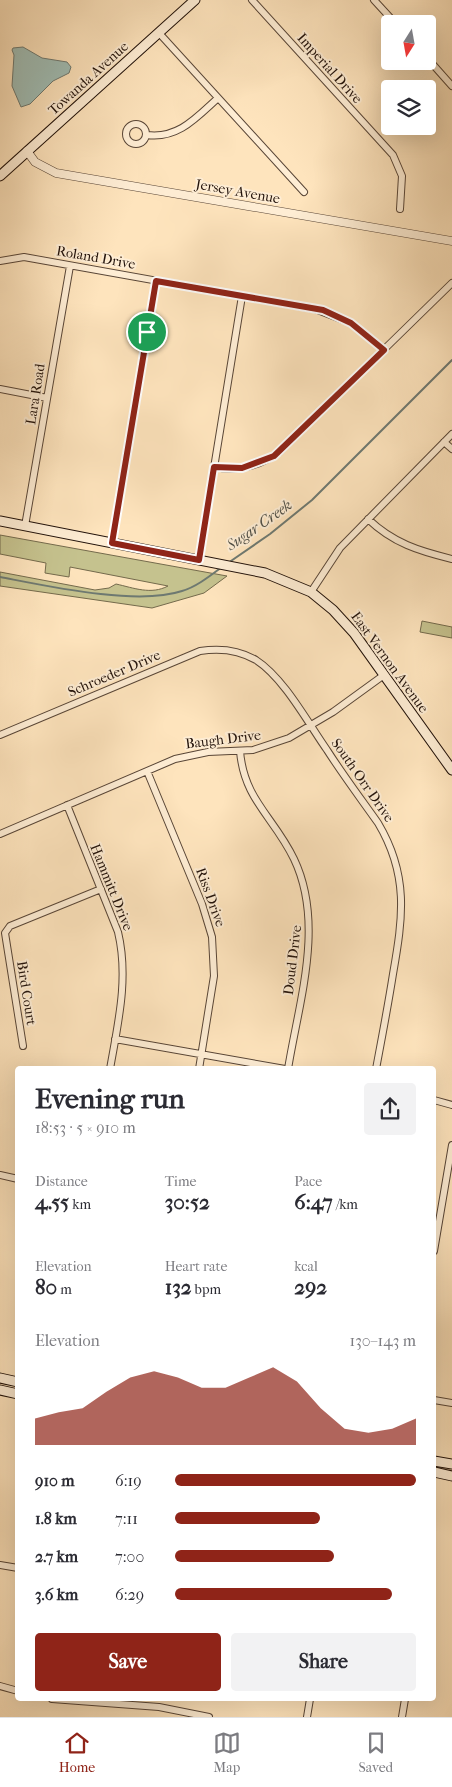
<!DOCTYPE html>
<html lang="en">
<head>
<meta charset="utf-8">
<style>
  body { margin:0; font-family:"IM FELL French Canon",serif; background:#f2f2f3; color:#2b2b33; height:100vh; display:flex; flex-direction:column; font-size:19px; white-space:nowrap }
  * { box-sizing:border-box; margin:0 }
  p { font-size:16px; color:#7c7c81 }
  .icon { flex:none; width:28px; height:28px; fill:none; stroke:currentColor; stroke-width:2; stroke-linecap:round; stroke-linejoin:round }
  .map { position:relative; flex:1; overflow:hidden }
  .side { position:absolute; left:15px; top:1066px; width:421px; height:635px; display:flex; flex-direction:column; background:#fff; border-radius:5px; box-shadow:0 5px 20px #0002 }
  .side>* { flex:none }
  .needle { width:32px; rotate:191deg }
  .buttons { position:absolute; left:381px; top:15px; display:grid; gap:10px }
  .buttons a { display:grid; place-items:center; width:55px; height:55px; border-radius:5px; background:#fff; box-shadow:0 5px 20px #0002; font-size:25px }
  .pin { position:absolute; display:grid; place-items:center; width:42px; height:42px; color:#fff; margin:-21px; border:2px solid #fff; border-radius:50%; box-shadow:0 1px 5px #0007 }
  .round { display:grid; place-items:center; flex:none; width:52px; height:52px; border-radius:5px; background:#f2f2f3 }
  .overview { display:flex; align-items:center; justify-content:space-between; height:85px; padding:0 20px }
  h1 { font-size:28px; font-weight:800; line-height:38px }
  .figures { display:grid; grid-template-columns:repeat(3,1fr); gap:8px; height:85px; padding:5px 20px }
  .figures div { display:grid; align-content:center }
  .figures b { font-size:21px; font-weight:800 }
  .figures small { font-size:14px; font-weight:400 }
  .figures p { font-size:14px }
  .chart { height:140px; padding:10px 20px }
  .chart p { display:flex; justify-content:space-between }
  .chart svg { width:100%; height:90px; margin-top:5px; fill:#8f2418; opacity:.7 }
  .cta { display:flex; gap:10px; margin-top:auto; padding:10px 20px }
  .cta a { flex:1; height:58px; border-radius:5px; background:#8f2418; color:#fff; font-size:20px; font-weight:800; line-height:58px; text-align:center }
  .cta a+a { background:#f2f2f3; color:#2b2b33 }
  ul { padding:0 20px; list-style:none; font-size:16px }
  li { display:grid; grid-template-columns:80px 60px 1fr; align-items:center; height:38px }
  li i { height:12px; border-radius:6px; background:#8f2418 }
  .menu { display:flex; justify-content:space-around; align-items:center; height:70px; border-top:1px solid #e1e1e2; background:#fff; font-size:14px; color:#7c7c81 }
  .menu a { display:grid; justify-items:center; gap:2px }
  .menu .on { color:#8f2418 }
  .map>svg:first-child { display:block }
  .green { fill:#c5c28e; stroke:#746a4c }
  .water { fill:#a0beb6; stroke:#6e7971 }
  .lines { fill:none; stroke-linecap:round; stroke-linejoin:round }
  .stream { stroke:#6e7971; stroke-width:2 }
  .minor-casing { stroke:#594637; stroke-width:8 }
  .tertiary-casing { stroke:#594637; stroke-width:9 }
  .secondary-casing { stroke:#22120a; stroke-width:11 }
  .minor { stroke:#feedd4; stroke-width:6 }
  .tertiary { stroke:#feedd4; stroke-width:8 }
  .secondary { stroke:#feedd4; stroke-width:9 }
  .route-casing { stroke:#fff; stroke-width:10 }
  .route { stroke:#8f2418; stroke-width:6 }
  .labels { text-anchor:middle; stroke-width:4; stroke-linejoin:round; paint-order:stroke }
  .street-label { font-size:14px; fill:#22120a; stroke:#feedd4 }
  .water-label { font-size:15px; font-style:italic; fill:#4e4e46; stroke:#feedd4 }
</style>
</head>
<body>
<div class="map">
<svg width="452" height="1717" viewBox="0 0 452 1717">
  <rect width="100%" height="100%" fill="#fee4bd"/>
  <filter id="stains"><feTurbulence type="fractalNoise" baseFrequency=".004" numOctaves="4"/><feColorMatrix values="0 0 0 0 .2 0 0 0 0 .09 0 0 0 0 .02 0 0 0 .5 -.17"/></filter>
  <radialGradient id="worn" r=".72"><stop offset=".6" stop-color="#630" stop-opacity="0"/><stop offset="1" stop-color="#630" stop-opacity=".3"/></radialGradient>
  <path class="green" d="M0,535l227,41 -23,17 -52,15 -152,-22v-14l95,18 14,-2 7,-4c18,4 35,11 52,2l-98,-19 -1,10 -24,-4 1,-10 -46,-9z
    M422,621l30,6v11l-32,-6z"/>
  <path class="water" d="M23,47l19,11 25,4 4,5 -2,6 -16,8 -23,23 -9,3 -9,-21 2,-31 -2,-5 1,-2z"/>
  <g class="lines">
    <path class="stream" d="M228,563l42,-29 42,-34 140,-140
      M0,577c47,9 137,29 182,14 14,-4 28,-15 40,-24"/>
    <g class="minor-casing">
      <path id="minor" d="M252,0l141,155 9,21 -2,33
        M374,0l22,24
        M159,33l145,159
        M428,59l24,27
        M126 134a10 10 0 1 1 20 0a10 10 0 1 1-20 0Z
        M147,135c31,4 49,-17 71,-37
        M0,261l24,-4 291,52 36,14 33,27
        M0,389l47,9
        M444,442l8,7
        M214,467c23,4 46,-1 65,-15l173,-169
        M368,519c25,24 51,32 84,40
        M25,526l45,-260
        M112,543l44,-262
        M199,560l43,-264
        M311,592l29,-44 112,-114
        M0,735l200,-84c19,-3 39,-1 56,9 28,18 52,63 71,90 16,25 34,49 51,73 31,52 25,94 15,151 -5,32 -11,63 -17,95
        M240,751c4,49 34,66 54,108 31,65 5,142 -6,210
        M147,771l55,133 10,33 2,39 -15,93
        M67,805l51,127c11,46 0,91 -8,137
        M0,834l175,-75 33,-7 45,-2 36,-12 44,-26 51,-37
        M115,1039l170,30
        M23,1046l-18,-113 5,-7 91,-37
        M434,1100l18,5
        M0,1175l18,4
        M434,1251l18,-106
        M434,1400l18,3
        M0,1565l18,3
        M0,1686l18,5
        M52,1699l107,8 50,10
        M307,1717l3,-18
        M402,1717l3,-18"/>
    </g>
    <g class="tertiary-casing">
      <path id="tertiary" d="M27,151l8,11 21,11 396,68"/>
    </g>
    <g class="secondary-casing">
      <path id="secondary" d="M0,176l195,-176
        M0,521l265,52 46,19 22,18 21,23 98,137
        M0,1378l18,4
        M0,1390l18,4
        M434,1461l18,3
        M434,1472l18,4"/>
    </g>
    <use href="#minor" class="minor"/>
    <use href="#tertiary" class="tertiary"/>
    <use href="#secondary" class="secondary"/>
  </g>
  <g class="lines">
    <g class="route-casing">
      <path id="route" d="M156,281l167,29 28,13 33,27 -110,106 -32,12 -28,-1 -15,93 -87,-17z"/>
    </g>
    <use href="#route" class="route"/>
  </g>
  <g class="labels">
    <g class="street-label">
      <text transform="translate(330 68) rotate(48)" y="5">Imperial Drive</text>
      <text transform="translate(88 78) rotate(-42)" y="5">Towanda Avenue</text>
      <text transform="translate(238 191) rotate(10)" y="5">Jersey Avenue</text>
      <text transform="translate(96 257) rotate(10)" y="5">Roland Drive</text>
      <text transform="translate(35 394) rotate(-81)" y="5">Lara Road</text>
      <text transform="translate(390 662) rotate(54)" y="5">East Vernon Avenue</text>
      <text transform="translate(114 673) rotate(-23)" y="5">Schroeder Drive</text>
      <text transform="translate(223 739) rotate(-7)" y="5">Baugh Drive</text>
      <text transform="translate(363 780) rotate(55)" y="5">South Orr Drive</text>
      <text transform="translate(112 887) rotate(68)" y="5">Hammitt Drive</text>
      <text transform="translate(211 897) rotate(70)" y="5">Riss Drive</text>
      <text transform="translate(292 960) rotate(-83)" y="5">Doud Drive</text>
      <text transform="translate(27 993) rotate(81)" y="5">Bird Court</text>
    </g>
    <g class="water-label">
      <text transform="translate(259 525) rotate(-35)" y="5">Sugar Creek</text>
    </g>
  </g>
  <rect width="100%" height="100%" filter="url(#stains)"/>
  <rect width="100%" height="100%" fill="url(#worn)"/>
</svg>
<div class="buttons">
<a><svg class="needle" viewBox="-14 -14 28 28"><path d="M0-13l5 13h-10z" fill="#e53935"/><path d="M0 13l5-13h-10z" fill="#7c7c81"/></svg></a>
<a><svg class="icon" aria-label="layers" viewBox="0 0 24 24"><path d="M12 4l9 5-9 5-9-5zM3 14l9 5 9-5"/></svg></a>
</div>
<div class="pin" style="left:147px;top:332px;background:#1e9e55"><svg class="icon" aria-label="arrive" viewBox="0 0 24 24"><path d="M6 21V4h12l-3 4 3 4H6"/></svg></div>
<section class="side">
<div class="overview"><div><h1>Evening run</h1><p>18:53 · 5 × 910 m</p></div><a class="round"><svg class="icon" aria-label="share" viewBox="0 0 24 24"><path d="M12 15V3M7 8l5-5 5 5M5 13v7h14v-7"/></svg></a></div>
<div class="figures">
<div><p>Distance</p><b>4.55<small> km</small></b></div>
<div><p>Time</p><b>30:52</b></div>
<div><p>Pace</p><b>6:47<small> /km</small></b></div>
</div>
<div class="figures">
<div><p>Elevation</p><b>80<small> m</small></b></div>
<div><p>Heart rate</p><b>132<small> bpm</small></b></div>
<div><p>kcal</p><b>292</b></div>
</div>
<div class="chart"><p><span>Elevation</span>130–143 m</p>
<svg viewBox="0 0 160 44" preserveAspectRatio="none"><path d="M0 44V31L10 28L20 26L30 18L40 11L50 8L60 11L70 16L80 16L90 11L100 6L110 13L120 26L130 36L140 38L150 36L160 31V44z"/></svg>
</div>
<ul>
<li><b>910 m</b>6:19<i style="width:100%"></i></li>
<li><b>1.8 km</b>7:11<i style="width:60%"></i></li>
<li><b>2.7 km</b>7:00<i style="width:66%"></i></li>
<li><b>3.6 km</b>6:29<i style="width:90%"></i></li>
</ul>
<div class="cta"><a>Save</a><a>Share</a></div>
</section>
</div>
<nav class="menu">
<a class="on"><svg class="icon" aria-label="home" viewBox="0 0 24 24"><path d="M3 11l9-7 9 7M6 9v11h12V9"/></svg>Home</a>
<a><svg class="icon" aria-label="map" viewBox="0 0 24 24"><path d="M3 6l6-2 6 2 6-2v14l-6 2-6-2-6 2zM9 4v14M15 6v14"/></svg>Map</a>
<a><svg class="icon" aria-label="saved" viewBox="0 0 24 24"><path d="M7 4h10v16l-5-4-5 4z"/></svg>Saved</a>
</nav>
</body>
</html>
